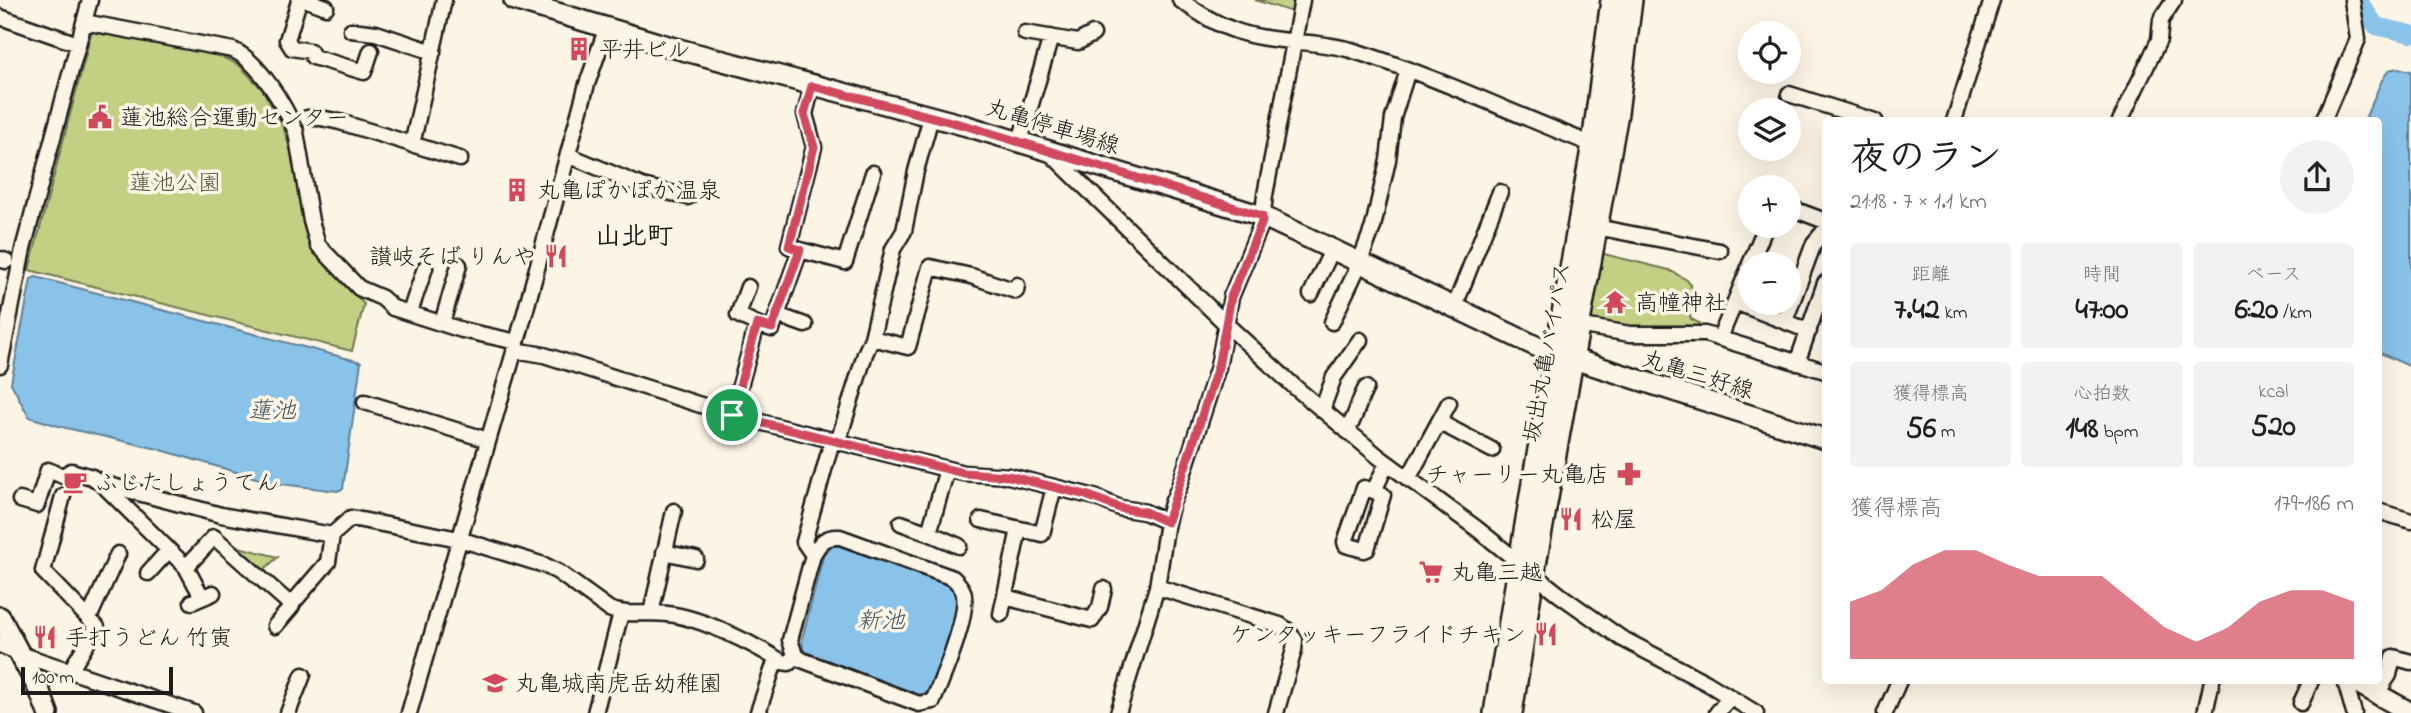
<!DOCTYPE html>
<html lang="ja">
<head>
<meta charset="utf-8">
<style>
  body { margin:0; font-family:"Indie Flower","Klee One",sans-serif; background:#f2f2f2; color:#202124; height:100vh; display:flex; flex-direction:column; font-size:26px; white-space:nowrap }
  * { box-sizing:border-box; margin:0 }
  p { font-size:23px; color:#757577 }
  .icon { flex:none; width:38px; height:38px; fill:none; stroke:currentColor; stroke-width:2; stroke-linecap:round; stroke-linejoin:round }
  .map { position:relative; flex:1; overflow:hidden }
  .details { position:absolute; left:1822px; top:117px; width:560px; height:567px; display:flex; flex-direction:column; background:#fff; border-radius:7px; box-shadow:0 7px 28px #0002 }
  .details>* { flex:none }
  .controls { position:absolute; left:1738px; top:21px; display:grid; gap:14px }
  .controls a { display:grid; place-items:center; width:63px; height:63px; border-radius:50%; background:#fff; box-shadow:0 7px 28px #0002; font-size:35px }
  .scale { position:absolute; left:21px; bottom:18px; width:152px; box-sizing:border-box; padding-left:7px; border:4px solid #1c1c1c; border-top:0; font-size:19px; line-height:24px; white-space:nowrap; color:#1c1c1c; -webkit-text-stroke:5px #fcf5e5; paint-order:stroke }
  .pin { position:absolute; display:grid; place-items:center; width:60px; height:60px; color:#fff; margin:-30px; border:4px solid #fff; border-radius:50%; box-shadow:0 2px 7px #0007 }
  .round { display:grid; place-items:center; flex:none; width:74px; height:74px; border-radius:37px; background:#f2f2f2 }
  .headline { display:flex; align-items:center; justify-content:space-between; height:119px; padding:0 28px }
  h1 { font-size:38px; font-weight:700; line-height:52px }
  .metrics { display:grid; grid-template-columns:repeat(3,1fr); gap:10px; height:119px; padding:7px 28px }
  .metrics div { display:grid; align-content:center; border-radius:7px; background:#f2f2f2; text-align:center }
  .metrics b { font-size:30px; font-weight:700 }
  .metrics small { font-size:19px; font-weight:400 }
  .metrics p { font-size:19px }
  .chart { height:196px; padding:14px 28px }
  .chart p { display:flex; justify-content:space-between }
  .chart svg { width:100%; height:126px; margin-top:7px; fill:#d1495b; opacity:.7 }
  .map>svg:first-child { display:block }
  .green { fill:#c3d084; stroke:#707650; stroke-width:2 }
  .water { fill:#8ac3e9; stroke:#5e8097; stroke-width:2 }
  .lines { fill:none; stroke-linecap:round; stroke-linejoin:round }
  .river { stroke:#8ac3e9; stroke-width:18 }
  .minor-casing { stroke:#1c1c1c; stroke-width:19 }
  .major-casing { stroke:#1c1c1c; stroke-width:24 }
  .highway-casing { stroke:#1c1c1c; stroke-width:26 }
  .minor { stroke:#fcf5e5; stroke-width:14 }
  .major { stroke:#fcf5e5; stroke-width:19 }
  .highway { stroke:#fcf5e5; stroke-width:21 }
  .route-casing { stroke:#fff; stroke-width:14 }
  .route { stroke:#d1495b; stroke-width:9 }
  .labels { text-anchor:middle; stroke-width:7; stroke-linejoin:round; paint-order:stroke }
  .poi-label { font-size:23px; fill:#1c1c1c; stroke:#fcf5e5; text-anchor:start }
  .street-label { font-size:23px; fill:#1c1c1c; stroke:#fcf5e5 }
  .park-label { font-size:23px; fill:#565b40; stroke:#fcf5e5 }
  .water-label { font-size:24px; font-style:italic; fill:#425664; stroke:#fcf5e5 }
  .quarter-label { font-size:26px; font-weight:bold; fill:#1c1c1c; stroke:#fcf5e5 }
</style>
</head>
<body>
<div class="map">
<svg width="2411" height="713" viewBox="0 0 2411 713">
  <rect width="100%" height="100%" fill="#fcf5e5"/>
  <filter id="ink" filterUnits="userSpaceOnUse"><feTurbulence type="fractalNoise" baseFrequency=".0143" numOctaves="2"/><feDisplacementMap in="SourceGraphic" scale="14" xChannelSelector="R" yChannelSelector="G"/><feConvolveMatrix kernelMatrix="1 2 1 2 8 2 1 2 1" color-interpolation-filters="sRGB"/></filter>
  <g filter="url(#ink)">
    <path class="green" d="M1255,0h44l-4,13z
      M92,31h14l114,25 19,9 23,24 20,35 12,37 23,93 47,50 -12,47 -323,-81z
      M1600,253l69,17 18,10 7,11 -6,18 3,10 8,4 -2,8 -108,-6z
      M235,546l43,11 -18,16z"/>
    <path class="water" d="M2398,68l13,3v296l-33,-15v-231h-14l18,-41 7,-10z
      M36,277l325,85 -18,127 -6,2 -64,-8 -115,-34 -96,-22 -33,-10 -18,-34 20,-104z
      M840,545l19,5 93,35 8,12 -9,46 -21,47 -7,4 -10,1 -106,-41 -4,-5 -1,-10 22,-86 9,-7z"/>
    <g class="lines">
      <path class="river" d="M2358,0l18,26 35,8"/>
      <g class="minor-casing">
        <path id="minor" d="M302,0l-3,1 -12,39 5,8 18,3 3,6 51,15 7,-21
          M307,0l19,7
          M1180,0c16,11 32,22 51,29 37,15 81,10 120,21 85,26 164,65 248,97
          M0,17l78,27
          M84,22l149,28c26,11 52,56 63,82l15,89 7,24 41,43 23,10 11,10 69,22 55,12
          M351,30l25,3 57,19
          M1025,33l53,9 15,-8
          M1789,94l86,27
          M307,118h14l19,4 120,37
          M1954,121l38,-121
          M2120,121l39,-81 2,-20 13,-20
          M2323,121l35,-82 -6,-39
          M1020,141l31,-104
          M412,145l32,-145
          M1051,154l175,170 70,64 83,69 97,71 84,67 61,43 86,45 49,30
          M568,155l74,31 46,11
          M1788,207l37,14
          M1596,227l124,24
          M800,250l-11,-4 25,-99 -9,-33 7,-28
          M0,259l6,2
          M1750,264l16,-38
          M748,287l-10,28 19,9
          M1311,294l22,-46
          M1735,302l74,29
          M1454,308l46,-116
          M410,312l15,-44
          M777,315l28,10
          M1785,321l29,-78 11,-13
          M1332,322l25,-53 16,-42 15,-67 5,-42 15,-48
          M442,323l17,-58
          M1577,325l53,9h75l120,37
          M872,338l36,9 22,-80 41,9 45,15 1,-6
          M1720,338l30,-73
          M515,350l29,5 188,60 231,58 46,3 57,14 29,7 25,11 25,4 22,10
          M1797,363l28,-80
          M0,365l23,-116 67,-249
          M365,402l123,38
          M1322,410l12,-33 26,-37
          M732,415l25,-91 15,5 28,-79 45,12 28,-89
          M1439,422l53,28
          M1347,431c9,-14 11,-29 19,-43
          M838,442l27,-88 7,-16 21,-89 11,-18 12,-60 15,-54
          M947,469l-18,64 30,13
          M1408,479l41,-76
          M1374,491l9,4 -16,54 -3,1 -18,-5 -1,-3 19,-54 10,3 13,-28
          M63,496l-20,75 54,56 -27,44
          M20,500l17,5 11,-35 15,6 8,-5 21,6 9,6
          M2378,511l33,10
          M981,520l61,14 12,-47
          M901,523l28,10
          M332,535l-4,27 -37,43 -77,-68 -28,30 -85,-84 120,32 111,20 19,-17 108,21 85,26 14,7 51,37c19,8 39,2 59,5 34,4 84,29 114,48l7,1 6,-8
          M664,552l32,7
          M813,555c7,-13 12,-19 27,-18l113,41c4,4 8,8 10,13 8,22 -21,88 -30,110l-14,3 -117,-44 -7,-5 -5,-15 23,-85 -9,-13 28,-101
          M186,567l16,30
          M148,573l21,-23
          M1157,587l123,38 7,5 8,10 -1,10 -18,63
          M1005,597l87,23 8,-13 4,-18
          M192,602l21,-9
          M651,613l23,-102
          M1001,614l18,-85
          M89,618l29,-64
          M275,626l17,-20 -1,-1
          M0,645l29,12 165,56
          M2345,681l9,32
          M2377,693l12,-18 4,-18 18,5
          M2301,703l10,-22
          M288,713l15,-38
          M409,713l108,-371 70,-258 20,-57
          M595,713l26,-100
          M760,713l-2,-1 18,-53
          M1118,713l39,-126 10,-65 5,-19 7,-16 39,-120 13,-70 31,-75 3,-27 37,-195
          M1717,713l13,-16
          M1885,713l14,-32
          M2205,713l7,-32"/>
      </g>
      <g class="major-casing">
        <path id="major" d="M514,0l157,47 296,79 295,90 280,133 283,90
          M0,617l40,75 8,21
          M2354,681l57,32"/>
      </g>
      <g class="highway-casing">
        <path id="highway" d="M1495,713l37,-224 61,-345 19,-144
          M1511,713l22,-138 84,-462 14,-113"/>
      </g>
      <use href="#minor" class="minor"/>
      <use href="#major" class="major"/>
      <use href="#highway" class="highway"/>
    </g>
  </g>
  <g class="lines" filter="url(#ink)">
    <g class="route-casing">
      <path id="route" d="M812,86l155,40 295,90v6l-31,75 -13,70 -51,155 -22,-10 -25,-4 -34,-13 -77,-19 -46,-3 -231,-58 25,-91 15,4 28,-78 -11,-4 25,-99 -10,-33z"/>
    </g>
    <use href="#route" class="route"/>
  </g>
  <defs>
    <g id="building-bare" transform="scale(1.89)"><path d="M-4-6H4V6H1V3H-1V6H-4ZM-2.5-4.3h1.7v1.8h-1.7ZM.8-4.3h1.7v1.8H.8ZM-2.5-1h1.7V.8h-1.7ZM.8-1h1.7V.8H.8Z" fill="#d1495b" stroke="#fcf5e5" stroke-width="2.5" paint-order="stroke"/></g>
    <g id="civic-bare" transform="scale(1.89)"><path d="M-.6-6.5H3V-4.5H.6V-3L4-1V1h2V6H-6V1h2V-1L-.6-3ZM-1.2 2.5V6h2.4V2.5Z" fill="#d1495b" stroke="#fcf5e5" stroke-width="2.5" paint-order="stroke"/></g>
    <g id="restaurant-bare" transform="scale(1.89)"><path d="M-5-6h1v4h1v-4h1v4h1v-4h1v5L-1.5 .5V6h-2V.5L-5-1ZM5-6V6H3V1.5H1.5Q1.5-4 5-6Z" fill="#d1495b" stroke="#fcf5e5" stroke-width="2.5" paint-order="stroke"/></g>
    <g id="temple-bare" transform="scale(1.89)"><path d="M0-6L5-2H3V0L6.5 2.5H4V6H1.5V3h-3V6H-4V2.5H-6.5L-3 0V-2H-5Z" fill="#d1495b" stroke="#fcf5e5" stroke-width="2.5" paint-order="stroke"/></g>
    <g id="pharmacy-bare" transform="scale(1.89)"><path d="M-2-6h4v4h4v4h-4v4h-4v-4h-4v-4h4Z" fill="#d1495b" stroke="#fcf5e5" stroke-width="2.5" paint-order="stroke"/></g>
    <g id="cafe-bare" transform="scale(1.89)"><path d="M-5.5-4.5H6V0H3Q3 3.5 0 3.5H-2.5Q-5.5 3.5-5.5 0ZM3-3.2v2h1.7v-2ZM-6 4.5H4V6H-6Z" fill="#d1495b" stroke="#fcf5e5" stroke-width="2.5" paint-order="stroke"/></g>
    <g id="supermarket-bare" transform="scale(1.89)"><path d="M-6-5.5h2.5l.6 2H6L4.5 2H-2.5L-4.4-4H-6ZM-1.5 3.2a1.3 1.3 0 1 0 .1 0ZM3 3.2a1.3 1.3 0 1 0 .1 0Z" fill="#d1495b" stroke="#fcf5e5" stroke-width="2.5" paint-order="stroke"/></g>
    <g id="school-bare" transform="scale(1.89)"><path d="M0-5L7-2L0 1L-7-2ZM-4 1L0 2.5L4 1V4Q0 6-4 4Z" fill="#d1495b" stroke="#fcf5e5" stroke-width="2.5" paint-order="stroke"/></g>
  </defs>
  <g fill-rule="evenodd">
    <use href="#building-bare" x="579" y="49"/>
    <use href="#civic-bare" x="100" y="117"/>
    <use href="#building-bare" x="517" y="190"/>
    <use href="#restaurant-bare" x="556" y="256"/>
    <use href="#temple-bare" x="1615" y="302"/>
    <use href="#pharmacy-bare" x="1629" y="474"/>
    <use href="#cafe-bare" x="75" y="482"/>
    <use href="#restaurant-bare" x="1571" y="519"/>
    <use href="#supermarket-bare" x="1431" y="572"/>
    <use href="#restaurant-bare" x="1546" y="634"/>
    <use href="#restaurant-bare" x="45" y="637"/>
    <use href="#school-bare" x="495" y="683"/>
  </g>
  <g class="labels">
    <g class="poi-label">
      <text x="599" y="57">平井ビル</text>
      <text x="120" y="125">蓮池総合運動センター</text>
      <text x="537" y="198">丸亀ぽかぽか温泉</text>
      <text x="536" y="264" text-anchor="end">讃岐そば りんや</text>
      <text x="1635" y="310">高幢神社</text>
      <text x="1609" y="482" text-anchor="end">チャーリー丸亀店</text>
      <text x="95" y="490">ふじたしょうてん</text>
      <text x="1591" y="527">松屋</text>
      <text x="1451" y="580">丸亀三越</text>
      <text x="1526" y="642" text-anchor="end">ケンタッキーフライドチキン</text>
      <text x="65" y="645">手打うどん 竹寅</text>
      <text x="515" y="691">丸亀城南虎岳幼稚園</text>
    </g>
    <g class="street-label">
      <text transform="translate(1053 126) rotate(17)" y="8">丸亀停車場線</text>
      <text transform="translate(1546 352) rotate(-80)" y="8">坂出丸亀バイパス</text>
      <text transform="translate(1698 374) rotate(17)" y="8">丸亀三好線</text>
    </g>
    <g class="park-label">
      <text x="175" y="190">蓮池公園</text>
    </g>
    <g class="water-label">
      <text x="272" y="418">蓮池</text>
      <text x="881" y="628">新池</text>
    </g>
    <g class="quarter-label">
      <text x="634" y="244">山北町</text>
    </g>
  </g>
</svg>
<div class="controls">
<a><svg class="icon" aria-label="locate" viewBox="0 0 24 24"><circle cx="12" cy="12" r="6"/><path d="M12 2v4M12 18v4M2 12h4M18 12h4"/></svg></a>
<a><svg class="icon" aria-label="layers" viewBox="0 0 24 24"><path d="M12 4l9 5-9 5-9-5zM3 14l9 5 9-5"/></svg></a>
<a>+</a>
<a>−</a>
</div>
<div class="scale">100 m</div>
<div class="pin" style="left:732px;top:415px;background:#1e9e55"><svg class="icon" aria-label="arrive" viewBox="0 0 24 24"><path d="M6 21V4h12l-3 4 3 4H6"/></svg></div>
<section class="details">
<div class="headline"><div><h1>夜のラン</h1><p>21:18 · 7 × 1.1 km</p></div><a class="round"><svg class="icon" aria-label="share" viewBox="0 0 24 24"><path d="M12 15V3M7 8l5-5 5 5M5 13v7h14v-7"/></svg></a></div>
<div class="metrics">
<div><p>距離</p><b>7.42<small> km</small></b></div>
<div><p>時間</p><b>47:00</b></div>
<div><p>ペース</p><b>6:20<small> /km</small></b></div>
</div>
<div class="metrics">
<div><p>獲得標高</p><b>56<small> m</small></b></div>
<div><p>心拍数</p><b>148<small> bpm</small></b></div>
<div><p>kcal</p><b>520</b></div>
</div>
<div class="chart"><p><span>獲得標高</span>179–186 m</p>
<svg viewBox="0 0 160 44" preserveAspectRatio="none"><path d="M0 44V24L10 20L20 11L30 6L40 6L50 11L60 15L70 15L80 15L90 24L100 33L110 38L120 33L130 24L140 20L150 20L160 24V44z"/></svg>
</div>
</section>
</div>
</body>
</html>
